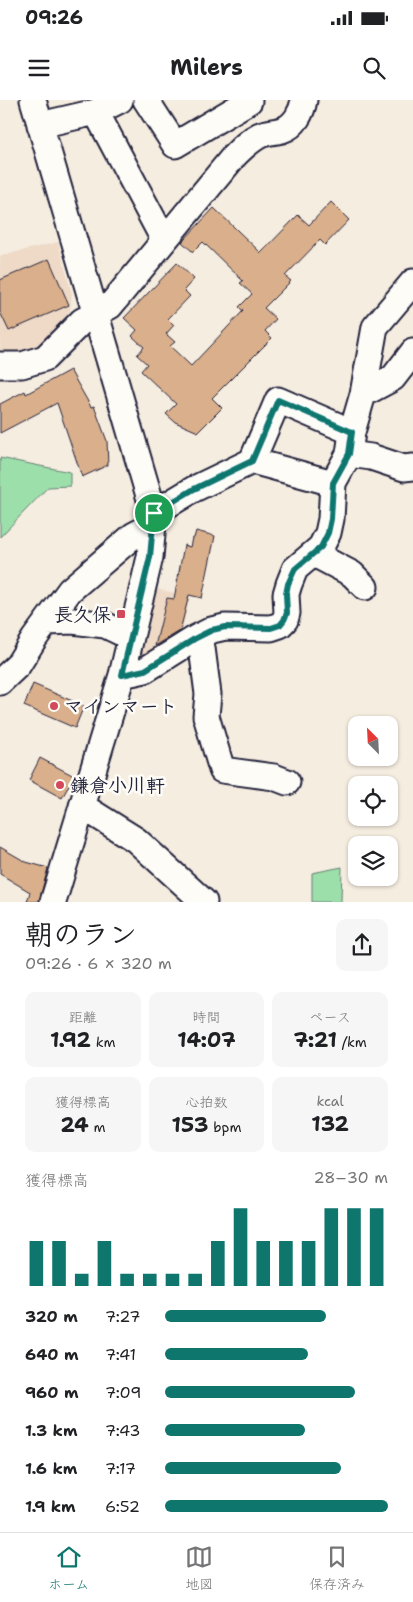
<!DOCTYPE html>
<html lang="ja">
<head>
<meta charset="utf-8">
<style>
  body { margin:0; font-family:"Shantell Sans","Klee One",sans-serif; background:#f6f6f6; color:#202124; height:100vh; display:flex; flex-direction:column; font-size:19px; white-space:nowrap }
  * { box-sizing:border-box; margin:0 }
  p { font-size:16px; color:#757577 }
  .icon { flex:none; width:28px; height:28px; fill:none; stroke:currentColor; stroke-width:2; stroke-linecap:round; stroke-linejoin:round }
  .map { position:relative; height:802px; overflow:hidden }
  .side { display:flex; flex-direction:column; background:#fff; flex:1 }
  .side>* { flex:none }
  .needle { width:32px; rotate:336deg }
  .fabs { position:absolute; left:348px; top:616px; display:grid; gap:10px }
  .fabs a { display:grid; place-items:center; width:50px; height:50px; border-radius:10px; background:#fff; box-shadow:0 1px 4px #0004; font-size:25px }
  .pin { position:absolute; display:grid; place-items:center; width:42px; height:42px; color:#fff; margin:-21px; border:2px solid #fff; border-radius:50%; box-shadow:0 1px 5px #0007 }
  .round { display:grid; place-items:center; flex:none; width:52px; height:52px; border-radius:10px; background:#f6f6f6 }
  .overview { display:flex; align-items:center; justify-content:space-between; height:85px; padding:0 25px }
  h1 { font-size:28px; font-weight:700; line-height:38px }
  .figures { display:grid; grid-template-columns:repeat(3,1fr); gap:8px; height:85px; padding:5px 25px }
  .figures div { display:grid; align-content:center; border-radius:10px; background:#f6f6f6; text-align:center }
  .figures b { font-size:21px; font-weight:700 }
  .figures small { font-size:14px; font-weight:400 }
  .figures p { font-size:14px }
  .chart { height:140px; padding:10px 25px }
  .chart p { display:flex; justify-content:space-between }
  .chart svg { width:100%; height:90px; margin-top:5px; stroke:#0f766e; stroke-width:6 }
  ul { padding:0 25px; list-style:none; font-size:16px }
  li { display:grid; grid-template-columns:80px 60px 1fr; align-items:center; height:38px }
  li i { height:12px; border-radius:6px; background:#0f766e }
  .status { display:flex; justify-content:space-between; align-items:center; height:35px; padding:0 25px; background:#fff; direction:ltr }
  .status svg { height:14px; fill:currentColor }
  header { display:flex; justify-content:space-between; align-items:center; height:65px; padding:0 25px; background:#fff; font-size:22px; font-weight:700 }
  .dock { display:flex; justify-content:space-around; align-items:center; height:70px; border-top:1px solid #e0e0e0; background:#fff; font-size:14px; color:#757577 }
  .dock a { display:grid; justify-items:center; gap:2px }
  .dock .on { color:#0f766e }
  .map>svg:first-child { display:block }
  .built { fill:#eedac7 }
  .green { fill:#9ddfaa; stroke:#608072 }
  .building { fill:#daaf8b; stroke:#22223b }
  .lines { fill:none; stroke-linecap:round; stroke-linejoin:round }
  .minor-casing { stroke:#22223b; stroke-width:29 }
  .minor { stroke:#fdfcf7; stroke-width:25 }
  .route-casing { stroke:#fff; stroke-width:10 }
  .route { stroke:#0f766e; stroke-width:6 }
  .poi-dot { fill:#d1495b; stroke:#fdfcf7; stroke-width:2 }
  .labels { text-anchor:middle; stroke-width:5; stroke-linejoin:round; paint-order:stroke }
  .poi-label { font-size:19px; font-weight:bold; fill:#22223b; stroke:#fdfcf7; text-anchor:start }
</style>
</head>
<body>
<div class="status"><b>09:26</b><svg viewBox="0 0 49 12"><path d="M0 12V9h3v3zM5 12V6h3v6zM10 12V3h3v9zM15 12V0h3v12zM26 1h20v11H26zM47 4h2v5h-2z"/></svg></div>
<header><svg class="icon" aria-label="menu" viewBox="0 0 24 24"><path d="M4 6h16M4 12h16M4 18h16"/></svg>Milers<svg class="icon" aria-label="search" viewBox="0 0 24 24"><circle cx="10" cy="10" r="6"/><path d="M15 15l6 6"/></svg></header>
<div class="map">
<svg width="413" height="802" viewBox="0 0 413 802">
  <rect width="100%" height="100%" fill="#f6ede1"/>
  <filter id="ink" filterUnits="userSpaceOnUse"><feTurbulence type="fractalNoise" baseFrequency=".02" numOctaves="2"/><feDisplacementMap in="SourceGraphic" scale="10" xChannelSelector="R" yChannelSelector="G"/><feConvolveMatrix kernelMatrix="1 2 1 2 8 2 1 2 1" color-interpolation-filters="sRGB"/></filter>
  <g filter="url(#ink)">
    <path class="built" d="M58,142l14,52 -2,17 -27,33 -20,9 -23,1v-98z
      M154,488l36,9 -12,47 -42,17z"/>
    <path class="green" d="M0,358l70,14v14l-22,1 -48,50z
      M342,767l-1,35h-29v-29z"/>
    <path class="building" d="M331,102l18,18 -24,25 -5,-5 -35,36 6,5 -27,27 12,11 -11,12 7,7 -60,60 10,10 -24,24 -23,-10 -9,-8 10,-10 -35,-33 6,-7 -10,-9 7,-8 -12,-11 5,-6 -13,-12 53,-55 17,16 -10,11 6,6 -22,23 6,6 -8,9 9,8 -5,4 21,20 52,-55 -4,-4 13,-13 -12,-11 3,-2 -40,-39 -10,10 -11,-10 2,-2 30,-32 47,45 37,-38 11,10z
      M49,159l20,46 -60,26 -9,-19v-32z
      M70,270l21,37 3,-1 13,35 1,24 -26,12 -25,-74 -57,30v-29l25,-13 1,3z
      M196,431l19,5 -13,62 -13,-3 -9,36 -25,15 12,-48 7,1 10,-54 6,2 2,-9h2z
      M33,584l51,22 -9,22 -51,-22z
      M40,658l34,18 -12,22 -33,-18z
      M0,747l26,15 22,6 -9,34h-12l3,-10 -30,-18z"/>
    <g class="lines">
      <g class="minor-casing">
        <path id="minor" d="M33,0l121,413 -4,44 -28,118 -69,227
          M146,0l29,45 74,-44v-1
          M96,12l68,128
          M40,25l56,-13 24,-12
          M0,265h22l23,-7 37,-37 28,-15 125,-151c8,-8 15,-15 25,-20 7,-3 15,-3 22,-5 13,-4 20,-18 22,-30
          M363,294l30,-16 20,-26
          M349,354l22,3 33,11 9,-1
          M252,361l26,-61 74,32
          M154,413l40,-24 58,-28 81,22
          M314,454l38,20 13,13
          M47,522l26,-1 32,4 25,12
          M196,538l6,10 6,46 -2,22 16,54 52,7 13,5
          M122,575l23,-5 51,-32 16,-8 13,-3 46,1 9,-3 5,-5 2,-7 -1,-19 3,-10 6,-15 26,-22 7,-14 3,-14 2,-36 16,-29 3,-22 11,-38 12,-67 38,-45
          M0,582l18,-17 16,-26 36,-49 64,-55 19,-10
          M82,706l54,34 68,62"/>
      </g>
      <use href="#minor" class="minor"/>
    </g>
  </g>
  <g class="lines" filter="url(#ink)">
    <g class="route-casing">
      <path id="route" d="M278,300l74,32 -3,22 -16,29 -2,36 -3,14 -7,14 -26,22 -7,15 -2,10 1,19 -3,7 -4,5 -9,3 -46,-1 -13,3 -16,8 -51,32 -23,5 28,-118 4,-44 40,-24 58,-28z"/>
    </g>
    <use href="#route" class="route"/>
  </g>
  <g class="poi-dot">
    <rect x="116" y="509" width="10" height="10" rx="2.5"/>
    <circle cx="54" cy="606" r="5"/>
    <circle cx="60" cy="685" r="5"/>
  </g>
  <g class="labels">
    <g class="poi-label">
      <text x="111" y="521" text-anchor="end">長久保</text>
      <text x="64" y="613">マインマート</text>
      <text x="70" y="692">鎌倉小川軒</text>
    </g>
  </g>
</svg>
<div class="fabs">
<a><svg class="needle" viewBox="-14 -14 28 28"><path d="M0-13l5 13h-10z" fill="#e53935"/><path d="M0 13l5-13h-10z" fill="#757577"/></svg></a>
<a><svg class="icon" aria-label="locate" viewBox="0 0 24 24"><circle cx="12" cy="12" r="6"/><path d="M12 2v4M12 18v4M2 12h4M18 12h4"/></svg></a>
<a><svg class="icon" aria-label="layers" viewBox="0 0 24 24"><path d="M12 4l9 5-9 5-9-5zM3 14l9 5 9-5"/></svg></a>
</div>
<div class="pin" style="left:154px;top:413px;background:#1e9e55"><svg class="icon" aria-label="arrive" viewBox="0 0 24 24"><path d="M6 21V4h12l-3 4 3 4H6"/></svg></div>
</div>
<section class="side">
<div class="overview"><div><h1>朝のラン</h1><p>09:26 · 6 × 320 m</p></div><a class="round"><svg class="icon" aria-label="share" viewBox="0 0 24 24"><path d="M12 15V3M7 8l5-5 5 5M5 13v7h14v-7"/></svg></a></div>
<div class="figures">
<div><p>距離</p><b>1.92<small> km</small></b></div>
<div><p>時間</p><b>14:07</b></div>
<div><p>ペース</p><b>7:21<small> /km</small></b></div>
</div>
<div class="figures">
<div><p>獲得標高</p><b>24<small> m</small></b></div>
<div><p>心拍数</p><b>153<small> bpm</small></b></div>
<div><p>kcal</p><b>132</b></div>
</div>
<div class="chart"><p><span>獲得標高</span>28–30 m</p>
<svg viewBox="0 0 160 44" preserveAspectRatio="none"><path d="M5 44V22M15 44V22M25 44V38M35 44V22M45 44V38M55 44V38M65 44V38M75 44V38M85 44V22M95 44V6M105 44V22M115 44V22M125 44V22M135 44V6M145 44V6M155 44V6"/></svg>
</div>
<ul>
<li><b>320 m</b>7:27<i style="width:72%"></i></li>
<li><b>640 m</b>7:41<i style="width:64%"></i></li>
<li><b>960 m</b>7:09<i style="width:85%"></i></li>
<li><b>1.3 km</b>7:43<i style="width:63%"></i></li>
<li><b>1.6 km</b>7:17<i style="width:79%"></i></li>
<li><b>1.9 km</b>6:52<i style="width:100%"></i></li>
</ul>
</section>
<nav class="dock">
<a class="on"><svg class="icon" aria-label="home" viewBox="0 0 24 24"><path d="M3 11l9-7 9 7M6 9v11h12V9"/></svg>ホーム</a>
<a><svg class="icon" aria-label="map" viewBox="0 0 24 24"><path d="M3 6l6-2 6 2 6-2v14l-6 2-6-2-6 2zM9 4v14M15 6v14"/></svg>地図</a>
<a><svg class="icon" aria-label="saved" viewBox="0 0 24 24"><path d="M7 4h10v16l-5-4-5 4z"/></svg>保存済み</a>
</nav>
</body>
</html>
